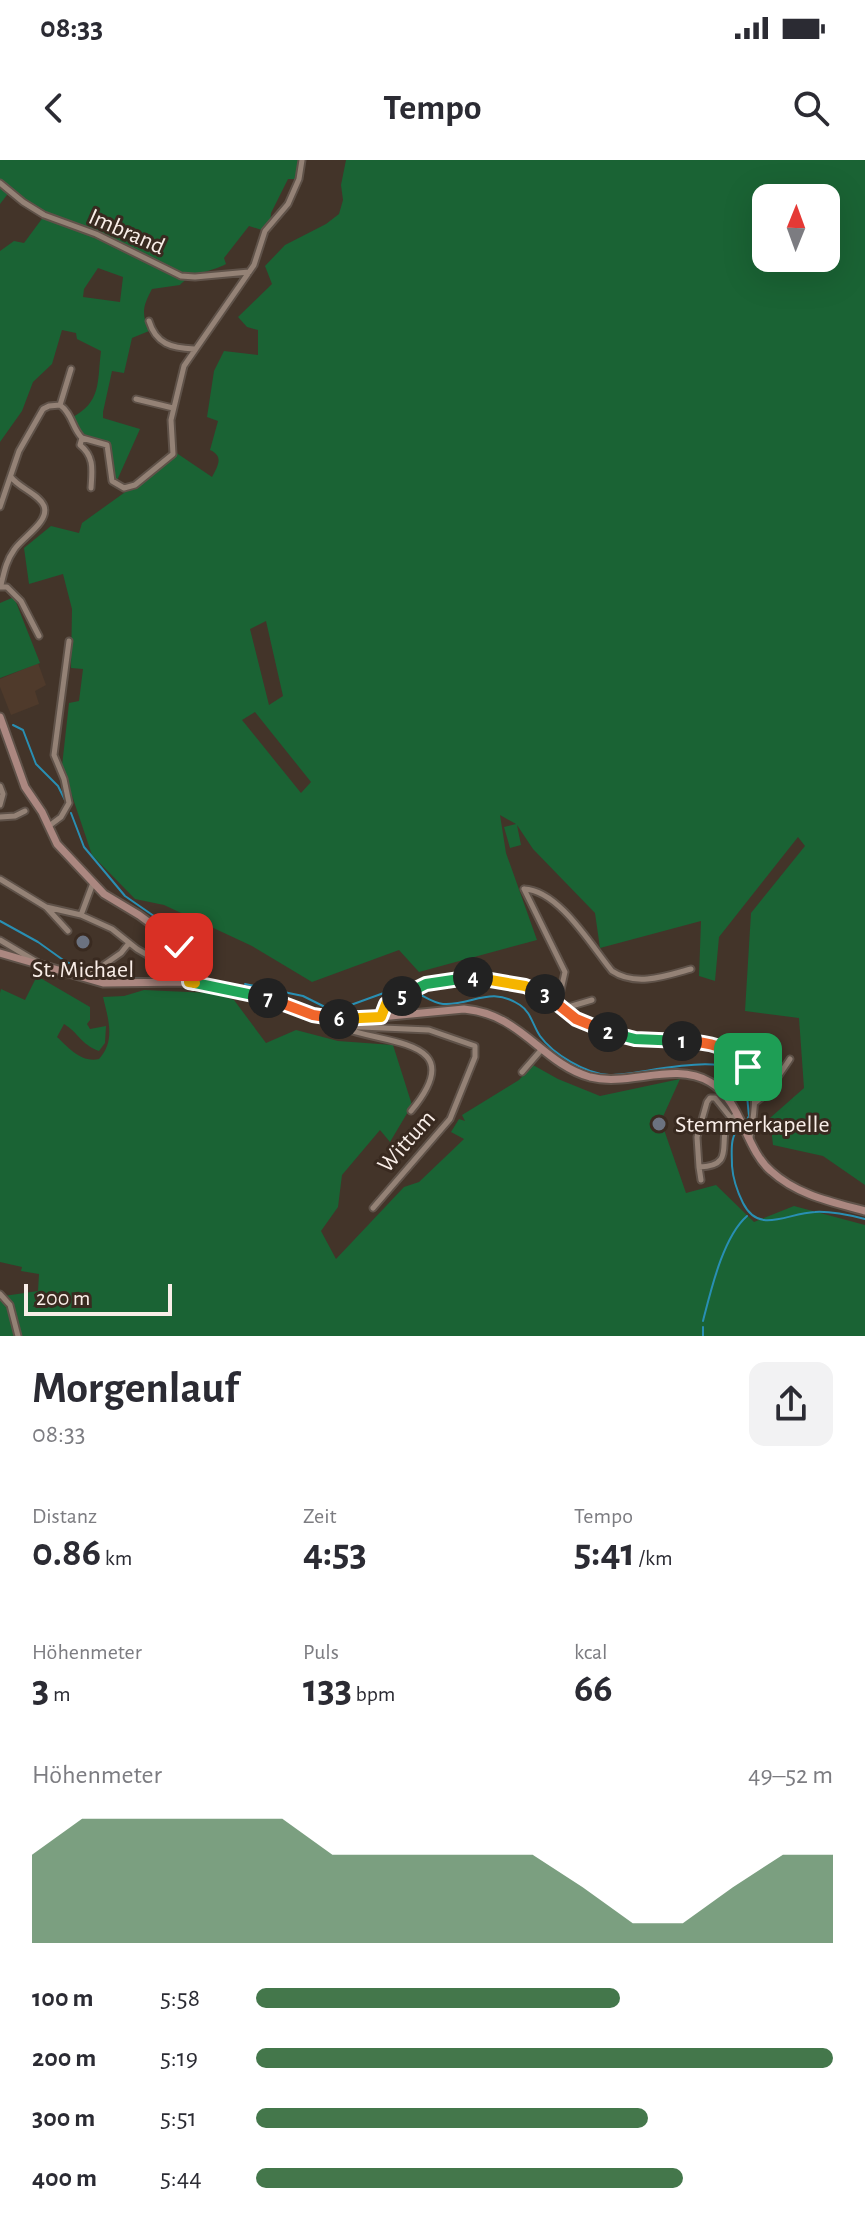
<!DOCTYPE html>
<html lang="de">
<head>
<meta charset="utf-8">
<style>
  body { margin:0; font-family:"Alegreya Sans",sans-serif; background:#f2f2f3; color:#2b2b33; height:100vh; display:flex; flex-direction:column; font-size:30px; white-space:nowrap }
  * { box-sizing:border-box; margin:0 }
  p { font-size:26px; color:#7c7c81 }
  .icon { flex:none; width:44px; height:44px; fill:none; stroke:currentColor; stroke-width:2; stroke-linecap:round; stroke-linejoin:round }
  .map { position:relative; height:1176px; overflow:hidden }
  .panel { display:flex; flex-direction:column; background:#fff; flex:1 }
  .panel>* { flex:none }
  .needle { width:52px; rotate:1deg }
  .tools { position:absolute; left:752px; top:24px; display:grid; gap:16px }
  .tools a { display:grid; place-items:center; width:88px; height:88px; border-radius:16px; background:#fff; box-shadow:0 8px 32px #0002; font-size:40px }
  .scale { position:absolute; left:24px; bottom:20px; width:148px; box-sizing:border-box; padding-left:8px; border:4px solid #f9eee8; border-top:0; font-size:22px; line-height:28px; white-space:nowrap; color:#f9eee8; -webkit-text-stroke:6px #392a20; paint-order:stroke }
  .pin { position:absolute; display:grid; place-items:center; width:68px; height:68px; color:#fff; margin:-34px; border-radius:16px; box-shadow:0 4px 12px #0006 }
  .km { position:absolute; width:40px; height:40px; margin:-20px; border-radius:50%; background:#222; color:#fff; font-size:22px; line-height:40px; text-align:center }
  .round { display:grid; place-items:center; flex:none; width:84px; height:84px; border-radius:16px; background:#f2f2f3 }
  .head { display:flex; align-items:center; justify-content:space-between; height:136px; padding:0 32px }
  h1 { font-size:44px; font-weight:600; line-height:60px }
  .stats { display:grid; grid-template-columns:repeat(3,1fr); gap:12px; height:136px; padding:8px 32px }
  .stats div { display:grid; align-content:center }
  .stats b { font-size:40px; font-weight:600 }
  .stats small { font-size:22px; font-weight:400 }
  .stats p { font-size:22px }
  .chart { height:224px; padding:16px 32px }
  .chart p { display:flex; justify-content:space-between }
  .chart svg { width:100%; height:144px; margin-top:8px; fill:#44774b; opacity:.7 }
  ul { padding:0 32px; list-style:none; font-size:26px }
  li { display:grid; grid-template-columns:128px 96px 1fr; align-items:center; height:60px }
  li i { height:20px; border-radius:10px; background:#44774b }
  .status { display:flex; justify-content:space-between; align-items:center; height:56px; padding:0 40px; background:#fff; direction:ltr }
  .status svg { height:22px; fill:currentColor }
  header { display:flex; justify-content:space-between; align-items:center; height:104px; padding:0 32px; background:#fff; font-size:36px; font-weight:600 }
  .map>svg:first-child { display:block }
  .built { fill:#4f3a2b }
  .green { fill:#1a6334; fill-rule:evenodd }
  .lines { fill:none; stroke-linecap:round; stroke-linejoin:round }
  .stream { stroke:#298fb3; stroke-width:2 }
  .street-casing { stroke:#5f5249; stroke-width:9 }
  .secondary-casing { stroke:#5f5249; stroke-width:11 }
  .street { stroke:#948276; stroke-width:5 }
  .secondary { stroke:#ab8780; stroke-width:7 }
  .split-1-casing { stroke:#fff; stroke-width:16 }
  .split-2-casing { stroke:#fff; stroke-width:16 }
  .split-3-casing { stroke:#fff; stroke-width:16 }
  .split-4-casing { stroke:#fff; stroke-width:16 }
  .split-5-casing { stroke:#fff; stroke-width:16 }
  .split-6-casing { stroke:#fff; stroke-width:16 }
  .split-7-casing { stroke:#fff; stroke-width:16 }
  .split-8-casing { stroke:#fff; stroke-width:16 }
  .split-9-casing { stroke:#fff; stroke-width:16 }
  .split-1 { stroke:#f0652b; stroke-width:10 }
  .split-2 { stroke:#22a559; stroke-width:10 }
  .split-3 { stroke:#f0652b; stroke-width:10 }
  .split-4 { stroke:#f5b400; stroke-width:10 }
  .split-5 { stroke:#22a559; stroke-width:10 }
  .split-6 { stroke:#f5b400; stroke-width:10 }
  .split-7 { stroke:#f0652b; stroke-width:10 }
  .split-8 { stroke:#22a559; stroke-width:10 }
  .split-9 { stroke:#f5b400; stroke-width:10 }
  .worship-dot { fill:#6b7280; stroke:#392a20; stroke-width:3 }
  .labels { text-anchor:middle; stroke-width:6; stroke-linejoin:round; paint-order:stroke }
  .street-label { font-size:24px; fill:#f9eee8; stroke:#392a20 }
  .poi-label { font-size:24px; fill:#f9eee8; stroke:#392a20 }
</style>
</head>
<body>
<div class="status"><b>08:33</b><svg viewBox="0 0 49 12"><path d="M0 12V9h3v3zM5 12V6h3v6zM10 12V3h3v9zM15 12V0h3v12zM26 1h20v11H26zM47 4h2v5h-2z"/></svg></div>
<header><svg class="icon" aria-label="back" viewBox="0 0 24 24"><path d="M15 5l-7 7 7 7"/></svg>Tempo<svg class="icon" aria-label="search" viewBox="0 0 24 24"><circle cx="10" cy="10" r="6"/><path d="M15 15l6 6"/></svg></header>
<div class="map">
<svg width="865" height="1176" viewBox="0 0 865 1176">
  <rect width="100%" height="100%" fill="#433429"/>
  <path class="built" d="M38,503l8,22 -11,6 4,13 -28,11 -11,-28v-8z"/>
  <path class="green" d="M0,0h302l-3,19h-11l-17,34 -1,12 -5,6 -16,-5 -25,32 2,6c-15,8 -35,9 -46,21l-28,4c-9,17 -11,24 -3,42l-17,7 -8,35 -12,-2 -9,41v6l37,11 -25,56 -8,-40 -25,-7 -11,-20c31,-16 26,-36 30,-67l-24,-12 -1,-6 -14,-3 -10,34 -19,18 -11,29 -22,31v-191l14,-10 10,2 20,-27 -34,-25 -10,13zM98,108l25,9 -3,25 -37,-5 1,-8z
    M346,0h519v1025l-42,-29 -50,-11 -3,-27 34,-30 -5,-70 -54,-7 6,-98 54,-67 -7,-9 -79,100 -4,44 -16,-5 2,-55 -101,27 -5,-35 -62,-64 -16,-24 4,20 -11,3 -6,-21 12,-3 -16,-9 6,38 31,87 -118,32 -20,-22 -87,32 -60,-36 -88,-41 -29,-6 -43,-44 -30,-89 7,-63 10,-2 4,-32 -12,-1 1,-59 -9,-35 -34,10 -5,-36 27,-22 28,7 3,-10 53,-38 40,-33 37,25c6,-11 12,-21 -2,-27l8,-29 -11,-4 7,-46 10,-20 34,4v-25l-11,-3 -9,-10 34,-33 -7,-18 20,-21 41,-21 13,-10 4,-14 -2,-15zM766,38h60v60h-60zM266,461l17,75 -14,9 -19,-76zM255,552l56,70 -10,11 -59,-73z
    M14,437l26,66 -40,15v-75z
    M37,816l53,31v13l-3,4 3,5 16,-3 -1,17 -6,8c-19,-7 -20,-18 -35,-27l-7,13c12,11 24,26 42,22 17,-18 9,-41 4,-62l21,-1 20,-6 67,3 23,7 32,43 30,-13 42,11 55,4 19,60 -22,37 -10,-12 -38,45 -4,32 -17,24 15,28 68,-72 15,-5 45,-43 -13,-7 8,-13 6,2 -3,-6 57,-35 14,-15 25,14 42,17 80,-17 -19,42 25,72 30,-8 38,37 40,-16 71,19v111h-865v-42l4,2 34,-5 1,-17 -18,-3 1,-4 -22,-5v-269l1,-4 24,11z"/>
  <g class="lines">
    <path class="stream" d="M13,565l10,5 13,34 22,22 7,14
      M71,653l13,34 41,49 65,45
      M0,761l38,21 28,20 22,8
      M96,815l14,4 37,-1
      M245,824l58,12 22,11 23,-1 44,-16h16
      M415,832c9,4 18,11 28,12 29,2 47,-19 77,1 11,7 13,21 20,31 13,18 46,38 69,39 30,1 119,-27 135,4
      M746,962l3,-6 -2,-20
      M741,966c-12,10 -9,25 -9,40 1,13 5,25 11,37 16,32 44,10 72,9 16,-1 34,3 50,7
      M703,1161c8,-31 20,-84 44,-105
      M703,1167v9"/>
    <g class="street-casing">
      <path id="street" d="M0,23l23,19 21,13 52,19 85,42 14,1 54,-5
        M149,161c7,23 22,27 45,28
        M136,239l37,9
        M60,245c12,8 12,23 22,33l-2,7c15,12 12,26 11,43
        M82,278l25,7 5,36 12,7 11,-3 38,-31 -2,-34 13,-54 70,-101 11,-34 23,-27 11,-25 3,-19
        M0,347l19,-56 24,-42 6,-3 11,-1 11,-36
        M1,425c3,-12 5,-24 13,-35 7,-12 36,-28 30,-44 -5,-12 -25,-18 -33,-29
        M0,427h7l14,14 18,35
        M0,626l3,8 -3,11
        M0,657l15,-1 10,-5
        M49,666l12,-9 8,-14 -5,-24 -10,-24 15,-114
        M0,719l46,28 35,8 31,14 25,20 31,18 11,-1 9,-6
        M524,729c35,1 68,58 88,82 24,16 54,5 79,-2
        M524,729l41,83 -7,31
        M46,747l22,24
        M81,755l12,-32
        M0,780l37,22
        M85,818l36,-25 8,-10
        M565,848l27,-8
        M381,857l5,-13c46,-24 70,-32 122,-21 14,2 28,5 40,13 11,6 18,16 28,23 13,9 31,14 46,17 35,10 82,-6 113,17 27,21 20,56 15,85
        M338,866l91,4 46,16v11l-25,62 -77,89
        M343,868c45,17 128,11 68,83
        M522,912l20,-23
        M756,942l11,-9 23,-34
        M731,958l-16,-20h-5l-3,4 -10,35 2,30c44,-1 10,-35 38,-53
        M699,1007l2,13
        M0,1134l10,11 8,31"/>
    </g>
    <g class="secondary-casing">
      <path id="secondary" d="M0,557l25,70 17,25 15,32 47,50 35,21 34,25 15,20 1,22
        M0,793l103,30 86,-1 43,7 32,8 49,18 17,4h29l105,-10c58,5 77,54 126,68 39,10 84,-16 120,5 32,19 35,67 61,89 26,24 61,31 94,40"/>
    </g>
    <use href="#street" class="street"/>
    <use href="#secondary" class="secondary"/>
  </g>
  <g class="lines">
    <g class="split-1-casing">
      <path id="split-1" d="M682,881c28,1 46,5 66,26"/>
    </g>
    <g class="split-2-casing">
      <path id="split-2" d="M608,872l27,7 47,2"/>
    </g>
    <g class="split-3-casing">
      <path id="split-3" d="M545,834l31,25 32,13"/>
    </g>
    <g class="split-4-casing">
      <path id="split-4" d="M473,817l52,9 20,8"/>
    </g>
    <g class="split-5-casing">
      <path id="split-5" d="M402,836l24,-12 47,-7"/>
    </g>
    <g class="split-6-casing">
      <path id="split-6" d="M339,859l42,-2 5,-13 16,-8"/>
    </g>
    <g class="split-7-casing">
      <path id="split-7" d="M268,838l45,17 26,4"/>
    </g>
    <g class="split-8-casing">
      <path id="split-8" d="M195,823l73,15"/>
    </g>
    <g class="split-9-casing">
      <path id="split-9" d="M179,787l9,13 1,22 6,1"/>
    </g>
    <use href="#split-1" class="split-1"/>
    <use href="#split-2" class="split-2"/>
    <use href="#split-3" class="split-3"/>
    <use href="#split-4" class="split-4"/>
    <use href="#split-5" class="split-5"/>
    <use href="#split-6" class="split-6"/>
    <use href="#split-7" class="split-7"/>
    <use href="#split-8" class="split-8"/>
    <use href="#split-9" class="split-9"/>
  </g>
  <g class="worship-dot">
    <circle cx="83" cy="782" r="8"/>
    <circle cx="659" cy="964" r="8"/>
  </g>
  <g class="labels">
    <g class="street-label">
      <text transform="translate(127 71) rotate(24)" y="8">Imbrand</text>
      <text transform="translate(406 981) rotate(-49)" y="8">Wittum</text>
    </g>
    <g class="poi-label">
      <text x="83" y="817">St. Michael</text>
      <text x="675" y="972" text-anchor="start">Stemmerkapelle</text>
    </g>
  </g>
</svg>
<div class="tools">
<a><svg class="needle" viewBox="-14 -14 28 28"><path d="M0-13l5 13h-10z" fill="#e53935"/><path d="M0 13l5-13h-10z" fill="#7c7c81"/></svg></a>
</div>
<div class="scale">200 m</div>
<div class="pin" style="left:748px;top:907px;background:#1e9e55"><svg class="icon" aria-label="arrive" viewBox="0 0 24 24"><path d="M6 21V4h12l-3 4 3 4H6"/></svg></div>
<div class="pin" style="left:179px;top:787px;background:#d93025"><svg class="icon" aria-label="check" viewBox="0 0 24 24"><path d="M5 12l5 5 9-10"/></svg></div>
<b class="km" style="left:682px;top:881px">1</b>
<b class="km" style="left:608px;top:872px">2</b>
<b class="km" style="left:545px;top:834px">3</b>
<b class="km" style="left:473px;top:817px">4</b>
<b class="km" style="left:402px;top:836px">5</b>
<b class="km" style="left:339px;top:859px">6</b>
<b class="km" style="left:268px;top:838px">7</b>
</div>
<section class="panel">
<div class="head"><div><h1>Morgenlauf</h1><p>08:33</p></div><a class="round"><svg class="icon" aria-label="share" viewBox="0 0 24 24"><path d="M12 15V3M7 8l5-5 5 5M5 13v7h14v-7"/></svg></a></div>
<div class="stats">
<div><p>Distanz</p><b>0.86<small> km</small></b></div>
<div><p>Zeit</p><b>4:53</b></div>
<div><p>Tempo</p><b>5:41<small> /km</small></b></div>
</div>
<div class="stats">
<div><p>Höhenmeter</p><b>3<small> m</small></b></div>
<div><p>Puls</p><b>133<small> bpm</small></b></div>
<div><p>kcal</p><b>66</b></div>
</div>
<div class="chart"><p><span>Höhenmeter</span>49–52 m</p>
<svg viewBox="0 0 160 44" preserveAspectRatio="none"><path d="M0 44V17L10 6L20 6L30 6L40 6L50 6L60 17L70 17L80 17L90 17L100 17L110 27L120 38L130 38L140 27L150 17L160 17V44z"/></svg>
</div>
<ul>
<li><b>100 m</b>5:58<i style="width:63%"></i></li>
<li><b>200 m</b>5:19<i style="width:100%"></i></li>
<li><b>300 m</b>5:51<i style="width:68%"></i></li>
<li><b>400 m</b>5:44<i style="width:74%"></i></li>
</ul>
</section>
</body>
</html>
